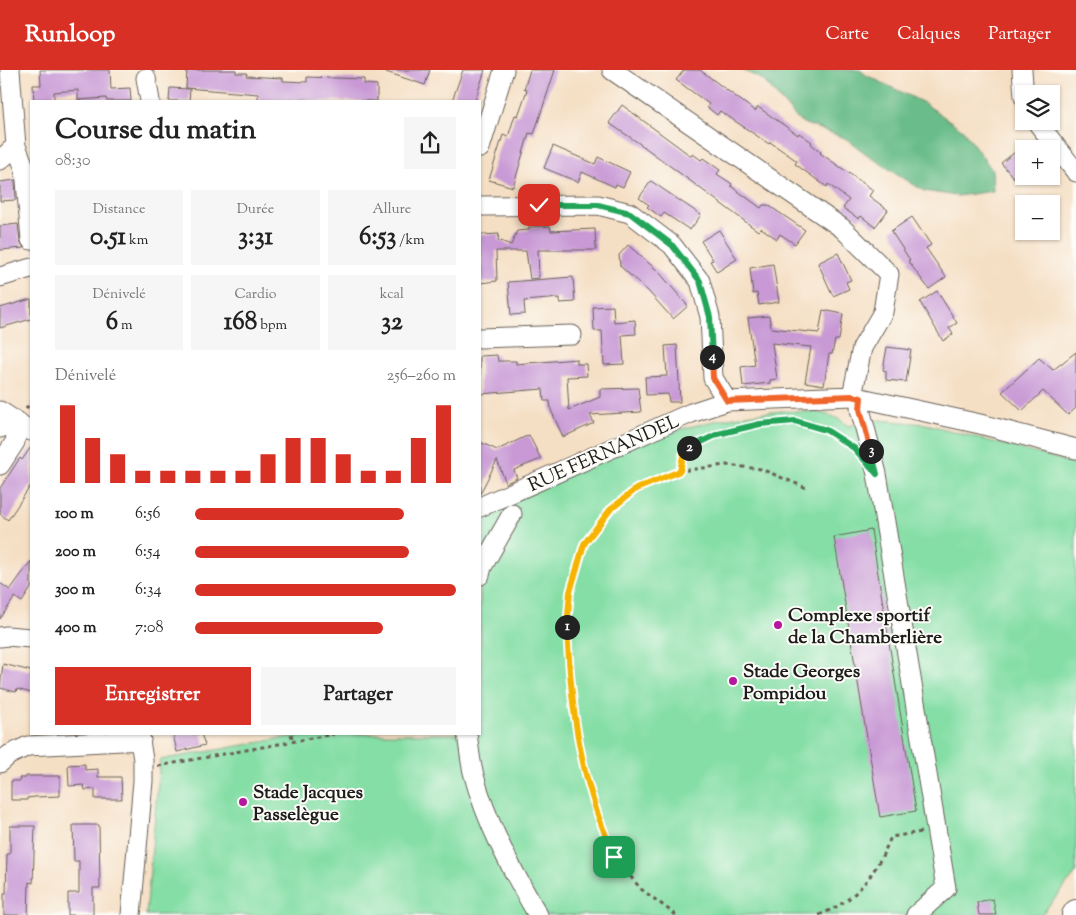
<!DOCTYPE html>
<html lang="fr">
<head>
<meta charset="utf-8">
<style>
  body { margin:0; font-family:"Sorts Mill Goudy",serif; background:#f6f6f6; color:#222; height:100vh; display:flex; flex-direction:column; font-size:19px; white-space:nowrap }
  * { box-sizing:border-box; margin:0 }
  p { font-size:16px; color:#767676 }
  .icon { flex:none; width:28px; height:28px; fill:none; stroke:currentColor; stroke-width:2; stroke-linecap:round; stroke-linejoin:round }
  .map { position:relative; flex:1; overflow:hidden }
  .details { position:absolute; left:30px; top:30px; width:451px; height:635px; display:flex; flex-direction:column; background:#fff; border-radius:0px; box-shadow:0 1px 4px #0004 }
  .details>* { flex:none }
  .fabs { position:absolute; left:1015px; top:15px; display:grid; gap:10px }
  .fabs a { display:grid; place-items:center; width:45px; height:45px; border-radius:0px; background:#fff; box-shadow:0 1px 4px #0004; font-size:25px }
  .pin { position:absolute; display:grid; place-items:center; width:42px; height:42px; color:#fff; margin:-21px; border-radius:10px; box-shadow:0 2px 8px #0006 }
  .km { position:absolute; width:25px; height:25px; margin:-12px; border-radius:50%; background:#222; color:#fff; font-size:14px; line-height:25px; text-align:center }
  .round { display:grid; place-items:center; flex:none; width:52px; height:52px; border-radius:0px; background:#f6f6f6 }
  .overview { display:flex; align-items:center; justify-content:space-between; height:85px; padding:0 25px }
  h1 { font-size:28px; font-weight:700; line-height:38px }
  .metrics { display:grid; grid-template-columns:repeat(3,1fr); gap:8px; height:85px; padding:5px 25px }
  .metrics div { display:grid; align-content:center; border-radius:0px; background:#f6f6f6; text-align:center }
  .metrics b { font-size:25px; font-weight:700 }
  .metrics small { font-size:14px; font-weight:400 }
  .metrics p { font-size:14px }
  .chart { height:140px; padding:10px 25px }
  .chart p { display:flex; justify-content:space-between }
  .chart svg { width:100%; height:90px; margin-top:5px; stroke:#d93025; stroke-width:6 }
  .button { display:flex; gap:10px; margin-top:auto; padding:10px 25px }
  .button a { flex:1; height:58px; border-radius:0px; background:#d93025; color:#fff; font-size:20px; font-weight:700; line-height:58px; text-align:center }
  .button a+a { background:#f6f6f6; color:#222 }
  ul { padding:0 25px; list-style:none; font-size:16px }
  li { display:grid; grid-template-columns:80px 60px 1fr; align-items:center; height:38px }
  li i { height:12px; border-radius:6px; background:#d93025 }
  header { display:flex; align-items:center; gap:30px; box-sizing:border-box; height:70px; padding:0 25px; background:#d93025; color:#fff }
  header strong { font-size:24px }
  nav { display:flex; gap:28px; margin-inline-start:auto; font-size:18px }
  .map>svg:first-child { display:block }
  .green { fill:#84dea5; stroke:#507d60 }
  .forest { fill:#6bbd8a; stroke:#446c53 }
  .building { fill:#c899d5 }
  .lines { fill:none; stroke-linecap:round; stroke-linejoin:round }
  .minor-casing { stroke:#686057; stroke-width:21 }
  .major-casing { stroke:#686057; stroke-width:26 }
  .path { stroke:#686057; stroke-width:3; stroke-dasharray:4 4; stroke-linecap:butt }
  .minor { stroke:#fff; stroke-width:19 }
  .major { stroke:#fff; stroke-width:24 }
  .split-1-casing { stroke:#fff; stroke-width:10 }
  .split-2-casing { stroke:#fff; stroke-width:10 }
  .split-3-casing { stroke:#fff; stroke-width:10 }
  .split-4-casing { stroke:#fff; stroke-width:10 }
  .split-5-casing { stroke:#fff; stroke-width:10 }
  .split-1 { stroke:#f5b400; stroke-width:6 }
  .split-2 { stroke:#f5b400; stroke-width:6 }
  .split-3 { stroke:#22a559; stroke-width:6 }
  .split-4 { stroke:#f0652b; stroke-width:6 }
  .split-5 { stroke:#22a559; stroke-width:6 }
  .poi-dot { fill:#b5179e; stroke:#fdfcf7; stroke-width:2 }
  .labels { text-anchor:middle; stroke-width:4; stroke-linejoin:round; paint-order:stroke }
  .street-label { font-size:19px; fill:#1c1c1c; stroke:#fdfcf7 }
  .poi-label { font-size:19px; font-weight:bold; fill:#1c1c1c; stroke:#fdfcf7; text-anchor:start }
</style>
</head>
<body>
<header>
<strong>Runloop</strong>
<nav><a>Carte</a><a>Calques</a><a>Partager</a></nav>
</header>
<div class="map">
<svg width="1076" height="845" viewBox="0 0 1076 845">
  <rect width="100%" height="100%" fill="#fdfcf7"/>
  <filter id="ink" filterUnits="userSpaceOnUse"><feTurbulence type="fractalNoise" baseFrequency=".02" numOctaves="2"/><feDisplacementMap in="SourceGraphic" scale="10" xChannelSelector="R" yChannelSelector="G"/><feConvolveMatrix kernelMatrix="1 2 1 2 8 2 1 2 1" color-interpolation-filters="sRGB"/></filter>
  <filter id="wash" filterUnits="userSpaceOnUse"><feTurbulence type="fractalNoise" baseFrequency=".0096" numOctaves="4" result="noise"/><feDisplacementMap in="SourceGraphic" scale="20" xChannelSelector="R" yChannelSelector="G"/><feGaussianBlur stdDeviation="1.12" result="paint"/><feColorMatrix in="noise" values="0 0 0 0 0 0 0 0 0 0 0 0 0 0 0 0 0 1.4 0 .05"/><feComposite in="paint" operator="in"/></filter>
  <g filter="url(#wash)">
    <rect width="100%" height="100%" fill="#f5dfc4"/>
    <path class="green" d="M782,341c23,1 48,-2 66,15l32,-6 46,4 150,40v409l-35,42h-895l14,-155 146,-26h174v-217c97,-50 190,-98 302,-106z"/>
    <path class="forest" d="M742,0h118l6,5 58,28 39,27 29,40 1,21 -36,5 -33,-5 -52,-33 -27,-20 -45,-16 -37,-42z"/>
    <g id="blocks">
      <path class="building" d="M40,0h70l1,19 19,-1 1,13h-24l-1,-3 -28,2v-10l-24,2v9h-20l-1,-16h8z
        M187,0h49v3h11l-1,3 37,2v3l24,1v-5l57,2v5l13,1v16h-59l-27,-2v2h-33v-7l-72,-6z
        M386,0h44l-5,15 -39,-13z
        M463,0h22l-10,31h-23z
        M530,0h25l-21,64 -5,-1 -16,54 -24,-7 14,-45 5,2 7,-22 3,1 9,-26 -3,-1z
        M684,0h16l55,41 3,-4 40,28 1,-2 13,9 -1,2 10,8 -1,1 53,37 -4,6 19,14 -13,17 -14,-11 -2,3 -16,-11 6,-8 -21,-16 -1,3 -32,-23 2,-3 -27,-19 -1,2 -49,-33 -3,4 -10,-8 2,-3 -33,-24z
        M170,18l20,1 -1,12h-20z
        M622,35l69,51 2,-2 8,6 2,-2 17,12 -3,4 15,10 -1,2 30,22 2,-3h5l37,25 -10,14 -15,-10 -3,5 -16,-11 -3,3 -115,-85 -34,-23z
        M1024,75v26l-10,7 -13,-15z
        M553,76l42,18 3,-7 32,15 -7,15 -7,-3 -1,3 -33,-15 -4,10 -34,-14z
        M15,110l1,20 -16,1v-19z
        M651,111l50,34 -11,15 -26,-17 -3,4 -14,-10 2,-2 -10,-7z
        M912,147l19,28 -5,3 20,29 -17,12 -21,-28 2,-1 -19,-29z
        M18,154l2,17 4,7 -24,2v-24z
        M550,156l1,5 44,-2 1,21h-58l1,28 -9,1 -4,-28h-30l1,30 -17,2v-48l19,-1 -1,6 13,5 6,-14 12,-1v-3z
        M719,160l18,29 -20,13 -7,-11 3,-1 -12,-19z
        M628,175l31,27 29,34 -15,13 -25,-28 -28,-25 -1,-11z
        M838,183l13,27 -5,2 3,7 -16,7 -15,-33z
        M773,194l6,38 -20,3 -2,-12 -4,1 -3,-26z
        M573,207l2,25 -15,1v-5l-36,3 1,13 -14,1 -3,-33z
        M937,221l20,32 -8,5 4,6 -10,7 -23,-39z
        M31,229v20l-31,9v-20z
        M613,236l1,16 21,-2 1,14 -14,1 2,29 -20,1 -2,-34h-8l-1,-24z
        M823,240l20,4 -4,26h-4l-3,14h-3l-5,31 -19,-3 6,-35 -39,-4 5,36 -7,1v3l-27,3 -2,-19 14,-2 -7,-47 21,-2 2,12 48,5z
        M677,275l3,57h-11l-1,-8 -22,1 -1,-18 22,-1 -2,-30z
        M887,277l24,3 -5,32 -20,-2v-9l-3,-1z
        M1076,282v56l-8,7 -25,-24 -21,20 -20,-19 37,-34 14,12z
        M497,285l1,6h18v3l61,-5v5h9l1,12 -20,1 2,33 31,-13v-8l38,-1 3,24 -51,3 4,8 -31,14 -12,-27 -1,-9h-6l-1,-12 -63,5v-38z
        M529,365l12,24 -27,11 3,8 -11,5 -9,-23 -17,34v-52l17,8z
        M31,377v38l-23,35 -8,-6v-26l20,-30 2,2z
        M871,460l45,281 -36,6 -46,-280z
        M31,491v27l-9,14 -7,-5 -15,22v-36l10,7z
        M3,594l28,7v22l-14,-4 -1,3 -16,-4z
        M173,664h28l4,11 -28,7z
        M85,694v6l13,-1v8h23l1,22h-27v-10l-10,1 -1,-5 -15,1 -1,-21z
        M26,706h34v20l-25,1 -8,1v2h-16v-19h9l-1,-3h7z
        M73,755h26l1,63h-7v27h-25v-22h11v-32h-5z
        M10,756h25l-2,57 -4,-1 -1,33h-24v-22h2l1,-39h3z
        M993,829l3,16h-17l-2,-13z"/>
    </g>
  </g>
  <g filter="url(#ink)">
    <use href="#blocks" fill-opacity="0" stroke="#686057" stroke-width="1"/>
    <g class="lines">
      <g class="minor-casing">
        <path id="minor" d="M612,0l230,158 47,46 -6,38 -21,36 -10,48
          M1022,0l2,27
          M146,8l4,23
          M1036,51l40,51
          M16,76l9,23 6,71
          M480,78l24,-78
          M0,90l16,-14 -6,-76
          M480,136l118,-1 32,8 42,32 28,36 10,36 3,61 14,23 125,-5 128,28 96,25
          M0,207l31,-9
          M480,268l92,-3
          M861,328l-1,11 17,65 69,414 -30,27
          M0,341l31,20
          M0,358l18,-6 -3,20 -15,23
          M480,437l211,-94 36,-12
          M480,505l2,-8 30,-53
          M0,567l7,-1 24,2
          M467,664c2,12 3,25 6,38 13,51 39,98 65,143
          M0,693l9,-8 19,-9 113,-6
          M131,845l12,-134v-21l-4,-26"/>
      </g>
      <g class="major-casing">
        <path id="major" d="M1074,845l2,-3"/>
      </g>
      <path class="path" d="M26,339l5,-8
        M680,401l4,-20 34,-17 42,-10 35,-3 31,9 27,17
        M291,664l2,7
        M158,696l176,-32
        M676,845l-35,-26 -27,-32 -19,-51 -12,-46 -14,-91 -2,-45 4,-32 13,-47 26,-35 26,-21 44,-18 46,-6 35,4 48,20
        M819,845c39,-15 56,-41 72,-78l30,-5"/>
      <use href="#minor" class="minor"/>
      <use href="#major" class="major"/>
    </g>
  </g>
  <g class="lines" filter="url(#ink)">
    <g class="split-1-casing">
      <path id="split-1" d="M567,557c3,60 9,122 28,179 5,17 13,34 19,51"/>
    </g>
    <g class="split-2-casing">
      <path id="split-2" d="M567,557l3,-35 14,-48 26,-34 26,-21 44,-18 4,-20 5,-3"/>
    </g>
    <g class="split-3-casing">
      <path id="split-3" d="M689,378l29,-14 42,-10 35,-3 31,9 28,18 23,26 -6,-23"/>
    </g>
    <g class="split-4-casing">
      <path id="split-4" d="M712,287l1,21 14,23 125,-5 9,2 -1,11 11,42"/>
    </g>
    <g class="split-5-casing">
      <path id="split-5" d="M539,135h59l32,8 42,32 28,36 10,36 2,40"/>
    </g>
    <use href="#split-1" class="split-1"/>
    <use href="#split-2" class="split-2"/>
    <use href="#split-3" class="split-3"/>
    <use href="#split-4" class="split-4"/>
    <use href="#split-5" class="split-5"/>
  </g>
  <g class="poi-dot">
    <circle cx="778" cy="555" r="5"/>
    <circle cx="733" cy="611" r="5"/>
    <circle cx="243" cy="732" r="5"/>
  </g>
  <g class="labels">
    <g class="street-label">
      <text transform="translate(603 382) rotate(-24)" y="7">RUE FERNANDEL</text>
    </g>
    <g class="poi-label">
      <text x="788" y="551">Complexe sportif<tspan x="788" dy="22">de la Chamberlière</tspan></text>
      <text x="743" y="607">Stade Georges<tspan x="743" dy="22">Pompidou</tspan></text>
      <text x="253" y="728">Stade Jacques<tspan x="253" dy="22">Passelègue</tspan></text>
    </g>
  </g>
</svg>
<div class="fabs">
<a><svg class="icon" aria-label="layers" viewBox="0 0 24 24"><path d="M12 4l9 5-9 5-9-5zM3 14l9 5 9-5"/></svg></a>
<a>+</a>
<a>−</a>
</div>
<div class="pin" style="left:614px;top:787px;background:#1e9e55"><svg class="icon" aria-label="arrive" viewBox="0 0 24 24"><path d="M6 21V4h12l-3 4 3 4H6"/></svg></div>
<div class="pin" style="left:539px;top:135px;background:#d93025"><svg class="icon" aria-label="check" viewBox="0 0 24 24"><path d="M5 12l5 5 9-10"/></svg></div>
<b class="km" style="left:567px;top:557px">1</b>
<b class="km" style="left:689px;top:378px">2</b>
<b class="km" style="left:871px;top:381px">3</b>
<b class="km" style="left:712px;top:287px">4</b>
<section class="details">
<div class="overview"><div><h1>Course du matin</h1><p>08:30</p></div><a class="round"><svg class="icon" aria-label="share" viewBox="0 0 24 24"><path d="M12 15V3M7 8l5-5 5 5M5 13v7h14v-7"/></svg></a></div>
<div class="metrics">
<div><p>Distance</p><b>0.51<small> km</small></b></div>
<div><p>Durée</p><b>3:31</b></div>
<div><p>Allure</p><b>6:53<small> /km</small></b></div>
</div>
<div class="metrics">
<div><p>Dénivelé</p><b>6<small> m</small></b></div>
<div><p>Cardio</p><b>168<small> bpm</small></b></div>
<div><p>kcal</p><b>32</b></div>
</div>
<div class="chart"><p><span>Dénivelé</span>256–260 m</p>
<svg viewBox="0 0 160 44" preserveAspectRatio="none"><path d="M5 44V6M15 44V22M25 44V30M35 44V38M45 44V38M55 44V38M65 44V38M75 44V38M85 44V30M95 44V22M105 44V22M115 44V30M125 44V38M135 44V38M145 44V22M155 44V6"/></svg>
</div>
<ul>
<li><b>100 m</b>6:56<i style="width:80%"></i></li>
<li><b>200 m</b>6:54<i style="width:82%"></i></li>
<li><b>300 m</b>6:34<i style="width:100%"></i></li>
<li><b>400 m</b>7:08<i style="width:72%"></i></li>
</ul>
<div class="button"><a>Enregistrer</a><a>Partager</a></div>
</section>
</div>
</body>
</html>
